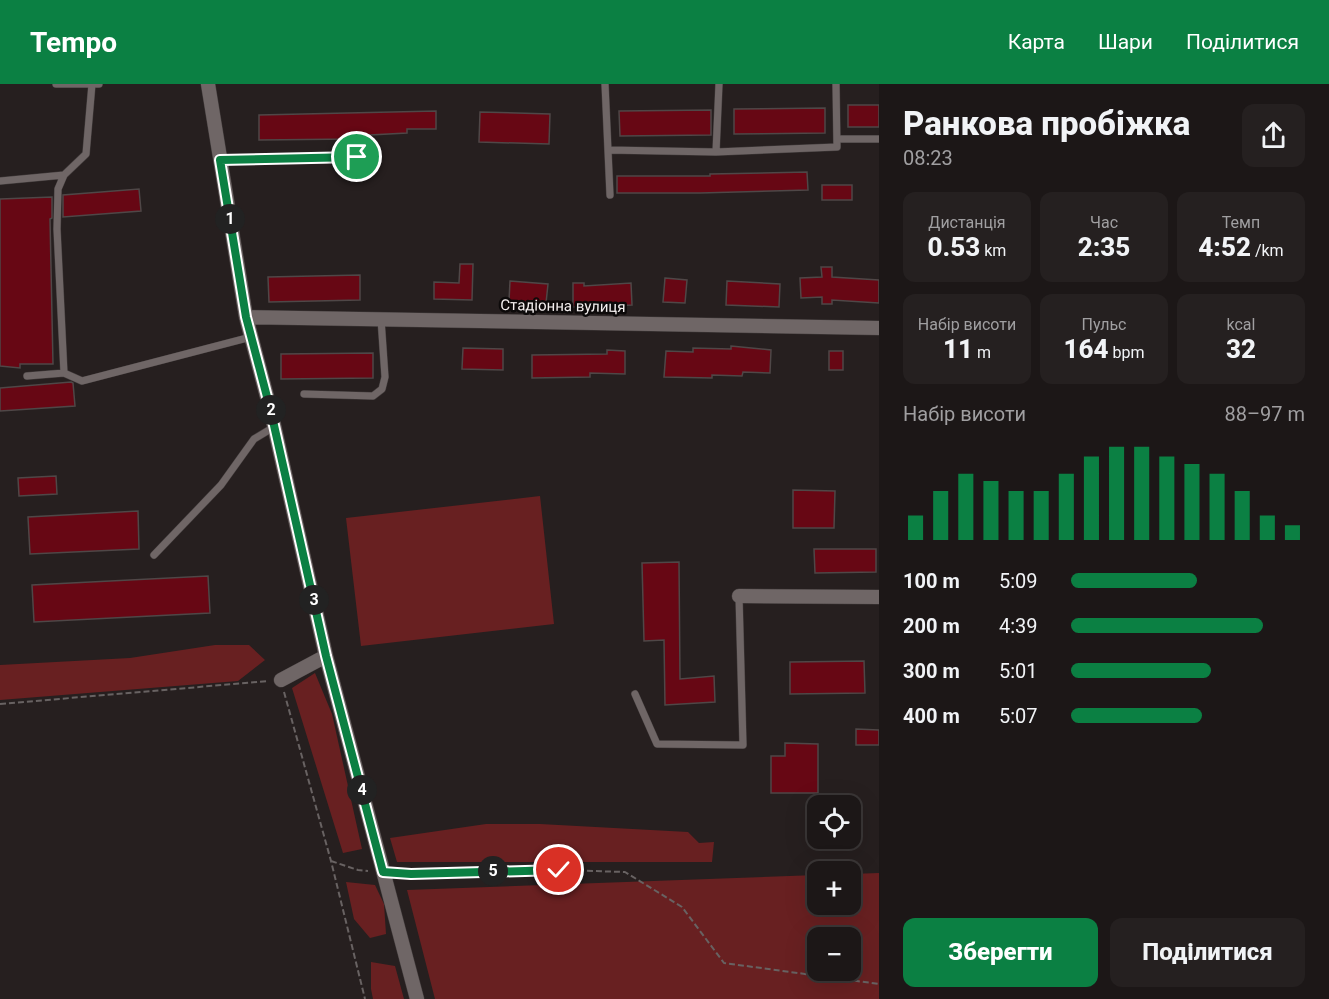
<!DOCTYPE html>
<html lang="uk">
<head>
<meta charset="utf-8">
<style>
  body { margin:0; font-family:Roboto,sans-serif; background:#252020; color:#f1f3f6; height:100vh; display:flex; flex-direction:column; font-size:22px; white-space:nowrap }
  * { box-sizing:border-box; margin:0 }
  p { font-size:20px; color:#a09fa1 }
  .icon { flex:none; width:33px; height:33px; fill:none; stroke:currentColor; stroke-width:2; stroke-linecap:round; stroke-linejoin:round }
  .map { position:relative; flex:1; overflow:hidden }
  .details { display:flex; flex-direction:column; background:#1c1717; width:450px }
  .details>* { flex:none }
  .fabs { position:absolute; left:807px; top:711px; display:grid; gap:12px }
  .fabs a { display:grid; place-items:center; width:54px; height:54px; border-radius:12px; background:#1c1717; box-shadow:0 6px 24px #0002,0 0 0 2px #3a3636; font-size:30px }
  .pin { position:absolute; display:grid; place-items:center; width:51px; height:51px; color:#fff; margin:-26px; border:3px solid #fff; border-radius:50%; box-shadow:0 2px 6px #0007 }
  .km { position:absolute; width:30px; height:30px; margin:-15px; border-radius:50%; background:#222; color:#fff; font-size:16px; line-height:30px; text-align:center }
  .round { display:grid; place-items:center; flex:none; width:63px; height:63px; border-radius:12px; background:#252020 }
  .summary { display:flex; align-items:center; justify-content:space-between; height:102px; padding:0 24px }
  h1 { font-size:33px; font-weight:800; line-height:45px }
  .stats { display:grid; grid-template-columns:repeat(3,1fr); gap:9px; height:102px; padding:6px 24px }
  .stats div { display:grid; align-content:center; border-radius:12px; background:#252020; text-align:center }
  .stats b { font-size:26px; font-weight:800 }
  .stats small { font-size:16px; font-weight:400 }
  .stats p { font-size:16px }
  .chart { height:168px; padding:12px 24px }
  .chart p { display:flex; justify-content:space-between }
  .chart svg { width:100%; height:108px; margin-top:6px; stroke:#0b8043; stroke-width:6 }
  .cta { display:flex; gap:12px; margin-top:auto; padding:12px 24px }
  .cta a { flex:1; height:69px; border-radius:12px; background:#0b8043; color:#fff; font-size:24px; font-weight:800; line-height:69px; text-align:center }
  .cta a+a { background:#252020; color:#f1f3f6 }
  ul { padding:0 24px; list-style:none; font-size:20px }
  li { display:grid; grid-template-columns:96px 72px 1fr; align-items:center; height:45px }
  li i { height:15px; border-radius:8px; background:#0b8043 }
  header { display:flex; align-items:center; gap:36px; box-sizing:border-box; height:84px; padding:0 30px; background:#0b8043; color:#fff }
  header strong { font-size:28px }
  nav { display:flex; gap:33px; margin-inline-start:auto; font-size:21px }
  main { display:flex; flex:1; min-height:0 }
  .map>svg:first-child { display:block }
  .green { fill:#682021; fill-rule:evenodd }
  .building { fill:#670714; stroke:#4f4747; stroke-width:1.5 }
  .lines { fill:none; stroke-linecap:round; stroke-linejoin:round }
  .lane-casing { stroke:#423c3c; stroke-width:8 }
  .street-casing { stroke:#423c3c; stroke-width:15 }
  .path { stroke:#686262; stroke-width:2; stroke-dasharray:6 3; stroke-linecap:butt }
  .lane { stroke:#6f6666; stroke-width:7 }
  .street { stroke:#6f6666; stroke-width:14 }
  .route-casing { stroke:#fff; stroke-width:12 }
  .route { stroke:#0b8043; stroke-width:8 }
  .labels { text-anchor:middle; stroke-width:5; stroke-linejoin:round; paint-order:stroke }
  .street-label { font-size:15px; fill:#f5f0f0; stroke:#0d0a0a }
</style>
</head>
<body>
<header>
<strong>Tempo</strong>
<nav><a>Карта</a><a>Шари</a><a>Поділитися</a></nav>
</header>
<main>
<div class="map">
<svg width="879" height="915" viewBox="0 0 879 915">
  <rect width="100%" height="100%" fill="#261f1f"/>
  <path class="green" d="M540,412l14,128 -193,22 -15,-128z
    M215,561h34l16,15 -27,21 -238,19v-35l130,-7z
    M315,589l17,41 30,135 -19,4 -51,-165z
    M486,740h54l148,8 11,11 15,-1 -2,20h-315l-7,-24z
    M879,789v126h-444l-28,-109 410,-15 1,29h32l1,-30zM818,854h32v32h-32z
    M346,798l29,3 9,19 2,30 -16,4 -16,-19z
    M371,878l24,4 9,33h-31l-2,-10z"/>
  <path class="building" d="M848,21h31v22h-31z
    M825,24v25l-91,1v-25z
    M711,26v25l-91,1 -1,-25z
    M436,27v18h-29v4l-56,3v3l-92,1v-25z
    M480,28l70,2 -1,30 -70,-2z
    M807,88l1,18 -108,3h-83v-17h93v-2z
    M822,101h30v15h-30z
    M139,105l2,22 -78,6v-22z
    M52,113v21l-2,1 3,145h-33v4l-20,-2v-167z
    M460,180h13l-1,36 -38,-1v-17l25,1z
    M821,183h11v10l47,3v23l-47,-3v4h-10v-7l-21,1 -1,-20 22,-1z
    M360,191v25l-91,2 -1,-25z
    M665,194l22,2 -2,23 -22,-1z
    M510,197l38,3 -2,19 -37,-2z
    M727,197l53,3 -1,23 -53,-2z
    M573,199h11v3l47,-3 1,22 -59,2z
    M731,262l40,4 -1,23 -27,-1 -1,4 -30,-1v3l-48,-1 2,-26 27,1v-4l38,1z
    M463,264l40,1v21l-41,-1z
    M607,266l18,1v23l-35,-1v4l-58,1v-23l75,-1z
    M829,267h14v19h-14z
    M373,269v25l-92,1v-25z
    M71,298l2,1 2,23 -75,5v-23z
    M56,392l1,18 -38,2 -1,-18z
    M793,406l42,1 -1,37h-41z
    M138,427l1,38 -109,5 -2,-37z
    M814,465h62v23l-61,1z
    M679,478l1,117 34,-3 1,26 -50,3 -1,-65 -20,1 -2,-78z
    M208,492l2,37 -176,9 -2,-37z
    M864,577l1,32 -75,1v-32z
    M856,645l23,1v15h-23z
    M785,659l33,1v49h-47v-37h14z"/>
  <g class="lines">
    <g class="lane-casing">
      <path id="lane" d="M56,0h43
        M605,0l5,111
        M837,55h42
        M608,66l108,2 121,-5 -1,-63
        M716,68l3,-68
        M221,76l136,-3
        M0,97l64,-6
        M64,289l18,8 169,-44
        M27,292l37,-3 -7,-144 1,-40 6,-14 22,-21 6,-70
        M304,310l69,2 9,-7 3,-12 -4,-58
        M154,471l67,-70 33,-46 20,-12
        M635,610l22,50 86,1 -4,-149"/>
    </g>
    <g class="street-casing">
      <path id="street" d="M208,0l38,233 25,95 55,244 91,343
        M246,233l633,11
        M739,512l140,1
        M281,596l45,-24"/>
    </g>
    <path class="path" d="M284,608l47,169 34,138
      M0,620l269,-23
      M331,777l27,9 10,1
      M398,789l161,-3 66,2 57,35 42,56 155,21"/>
    <use href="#lane" class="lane"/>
    <use href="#street" class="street"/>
  </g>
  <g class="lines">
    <g class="route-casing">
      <path id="route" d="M357,73l-137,3 26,157 25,95 55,244 57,216 28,2 148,-4"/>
    </g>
    <use href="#route" class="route"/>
  </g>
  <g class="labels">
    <g class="street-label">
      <text transform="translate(563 222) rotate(1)" y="5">Стадіонна вулиця</text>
    </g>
  </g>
</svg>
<div class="fabs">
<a><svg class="icon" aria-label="locate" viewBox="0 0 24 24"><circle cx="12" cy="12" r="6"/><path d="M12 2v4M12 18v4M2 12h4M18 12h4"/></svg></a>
<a>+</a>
<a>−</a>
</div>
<div class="pin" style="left:357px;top:73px;background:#1e9e55"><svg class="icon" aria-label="arrive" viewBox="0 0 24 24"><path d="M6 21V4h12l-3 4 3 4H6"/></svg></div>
<div class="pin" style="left:559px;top:786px;background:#d93025"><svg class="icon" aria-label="check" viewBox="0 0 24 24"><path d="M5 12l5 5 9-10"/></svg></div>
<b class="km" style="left:230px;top:135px">1</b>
<b class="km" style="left:271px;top:326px">2</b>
<b class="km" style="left:314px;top:516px">3</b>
<b class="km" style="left:362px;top:706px">4</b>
<b class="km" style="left:493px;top:787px">5</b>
</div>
<section class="details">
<div class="summary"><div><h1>Ранкова пробіжка</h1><p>08:23</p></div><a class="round"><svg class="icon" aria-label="share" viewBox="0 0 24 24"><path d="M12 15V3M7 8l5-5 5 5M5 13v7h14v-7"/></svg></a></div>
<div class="stats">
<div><p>Дистанція</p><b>0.53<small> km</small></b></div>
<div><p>Час</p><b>2:35</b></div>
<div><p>Темп</p><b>4:52<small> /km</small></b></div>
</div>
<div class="stats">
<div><p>Набір висоти</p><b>11<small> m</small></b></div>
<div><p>Пульс</p><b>164<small> bpm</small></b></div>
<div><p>kcal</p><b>32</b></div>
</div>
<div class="chart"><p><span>Набір висоти</span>88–97 m</p>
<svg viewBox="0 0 160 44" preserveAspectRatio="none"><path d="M5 44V34M15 44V24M25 44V17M35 44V20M45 44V24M55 44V24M65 44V17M75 44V10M85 44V6M95 44V6M105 44V10M115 44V13M125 44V17M135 44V24M145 44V34M155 44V38"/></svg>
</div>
<ul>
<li><b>100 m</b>5:09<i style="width:54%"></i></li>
<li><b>200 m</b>4:39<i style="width:82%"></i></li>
<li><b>300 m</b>5:01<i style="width:60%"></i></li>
<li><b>400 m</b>5:07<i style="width:56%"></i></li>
</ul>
<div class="cta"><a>Зберегти</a><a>Поділитися</a></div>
</section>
</main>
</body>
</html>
